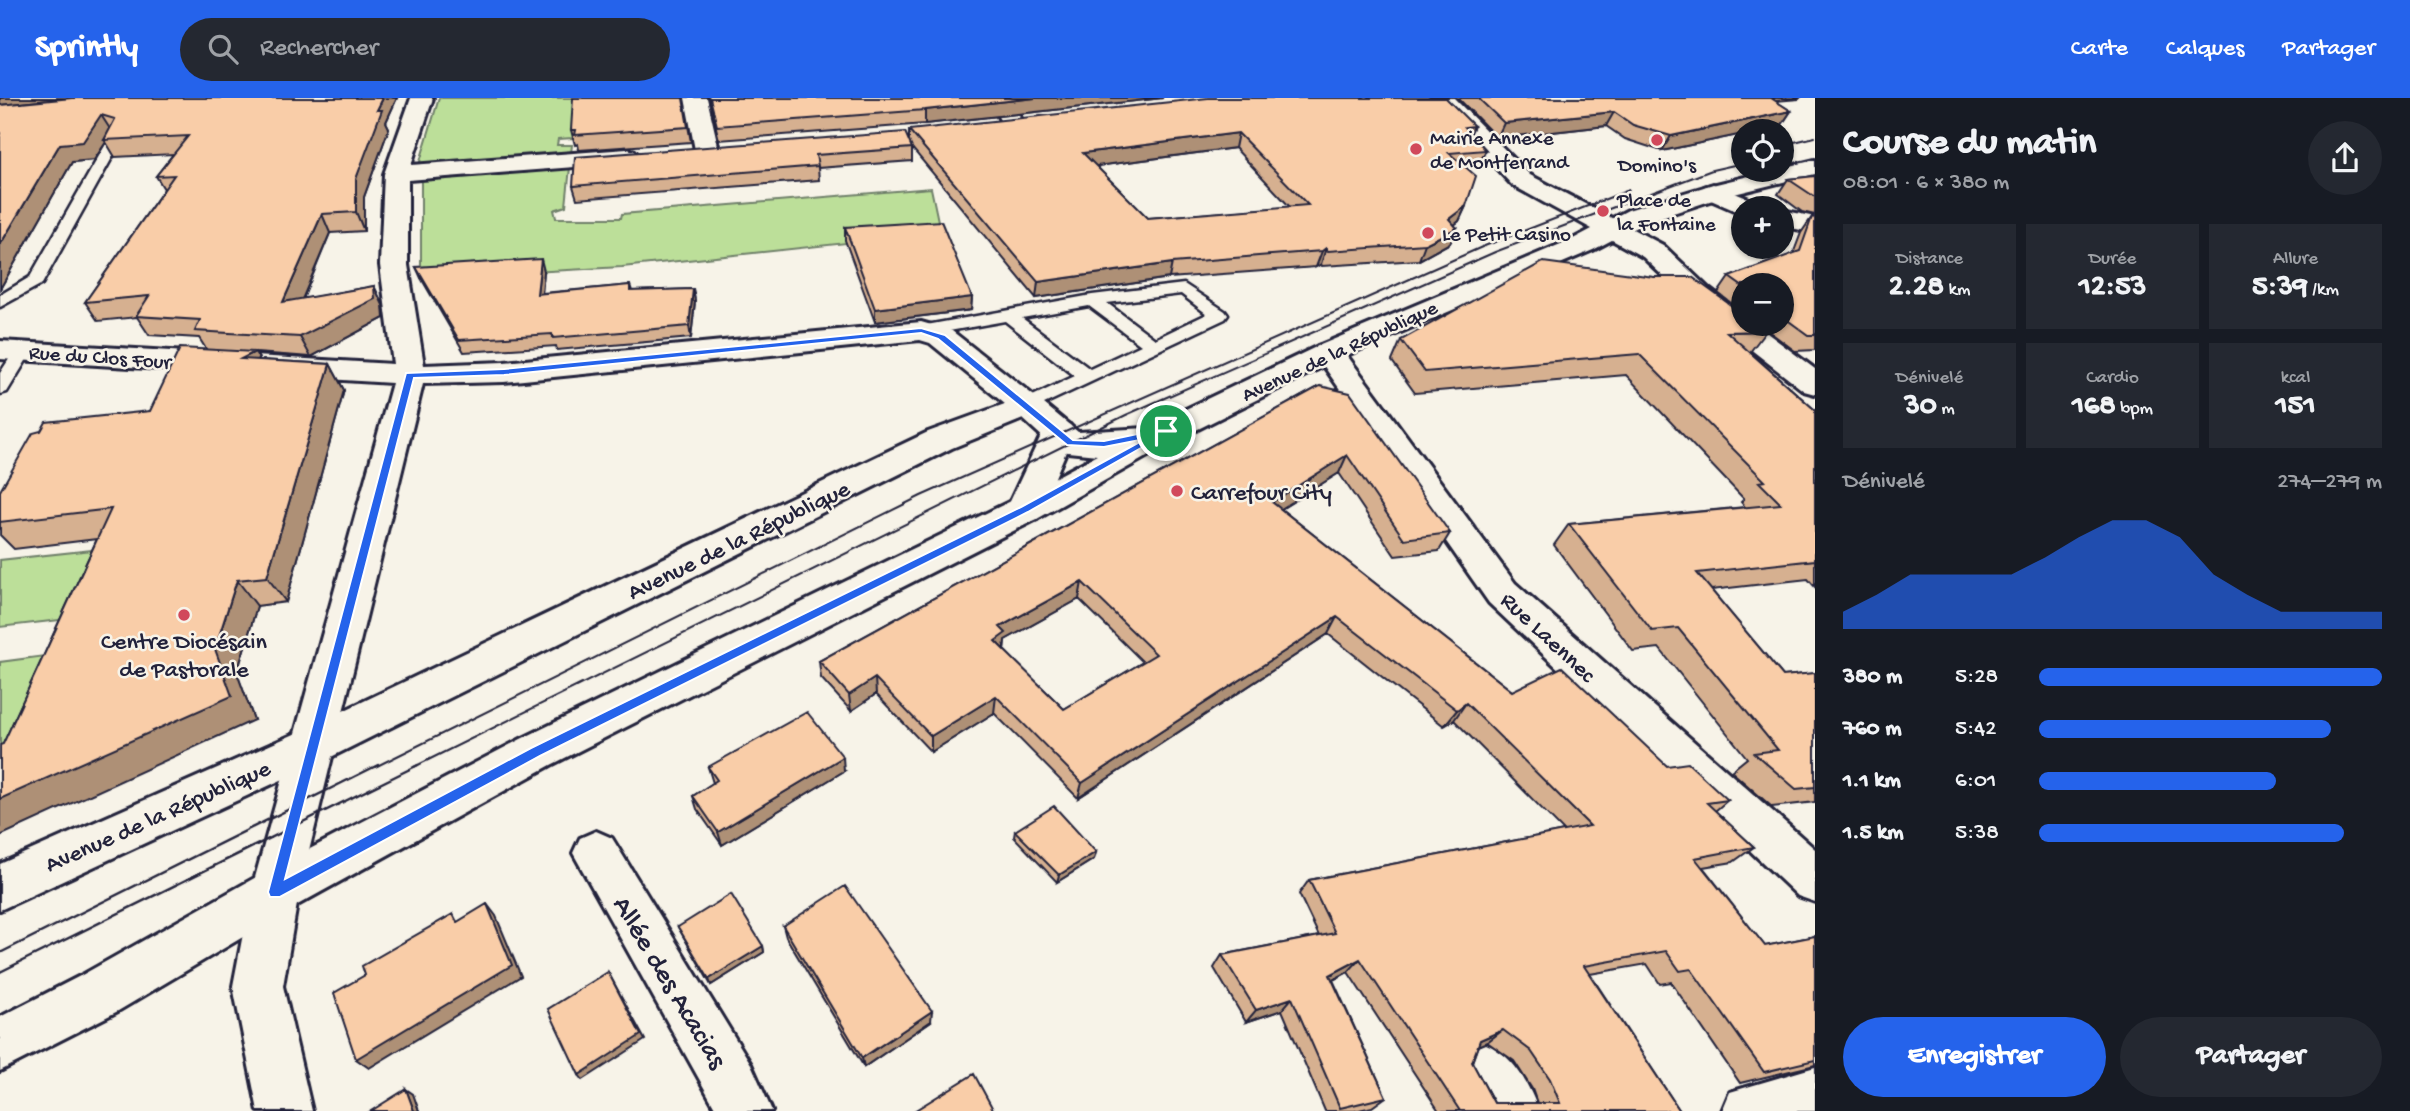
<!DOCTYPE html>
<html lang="fr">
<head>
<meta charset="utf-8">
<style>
  body { margin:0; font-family:"Gochi Hand",sans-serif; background:#242831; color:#f1f3f6; height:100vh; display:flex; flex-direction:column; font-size:26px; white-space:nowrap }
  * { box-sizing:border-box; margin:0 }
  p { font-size:23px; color:#9ea1a6 }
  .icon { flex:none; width:38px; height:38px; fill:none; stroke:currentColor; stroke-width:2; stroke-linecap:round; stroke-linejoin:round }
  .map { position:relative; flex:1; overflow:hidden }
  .side { display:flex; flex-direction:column; background:#171b24; width:595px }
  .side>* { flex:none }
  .fabs { position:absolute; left:1731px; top:21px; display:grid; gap:14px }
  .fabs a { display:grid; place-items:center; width:63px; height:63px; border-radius:50%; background:#171b24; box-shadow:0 2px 5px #0004; font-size:35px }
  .pin { position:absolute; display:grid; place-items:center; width:60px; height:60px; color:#fff; margin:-30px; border:4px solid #fff; border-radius:50%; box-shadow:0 2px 7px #0007 }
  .round { display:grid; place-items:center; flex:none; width:74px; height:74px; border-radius:37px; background:#242831 }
  .headline { display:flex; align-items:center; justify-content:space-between; height:119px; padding:0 28px }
  h1 { font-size:38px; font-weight:700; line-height:52px }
  .figures { display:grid; grid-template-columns:repeat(3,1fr); gap:10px; height:119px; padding:7px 28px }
  .figures div { display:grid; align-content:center; border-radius:0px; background:#242831; text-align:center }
  .figures b { font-size:30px; font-weight:700 }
  .figures small { font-size:19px; font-weight:400 }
  .figures p { font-size:19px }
  .chart { height:196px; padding:14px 28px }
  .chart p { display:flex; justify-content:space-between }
  .chart svg { width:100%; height:126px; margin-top:7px; fill:#2563eb; opacity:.7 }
  .action { display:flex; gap:14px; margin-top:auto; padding:14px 28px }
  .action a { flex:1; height:80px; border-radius:42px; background:#2563eb; color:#fff; font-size:28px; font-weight:700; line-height:80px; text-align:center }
  .action a+a { background:#242831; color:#f1f3f6 }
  ul { padding:0 28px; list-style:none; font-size:23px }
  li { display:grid; grid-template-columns:112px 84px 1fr; align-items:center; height:52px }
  li i { height:18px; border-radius:9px; background:#2563eb }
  header { display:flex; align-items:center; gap:42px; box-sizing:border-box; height:98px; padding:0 35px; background:#2563eb; color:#fff }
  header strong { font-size:33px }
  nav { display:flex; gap:38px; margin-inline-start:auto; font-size:24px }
  .search { width:490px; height:63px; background:#242831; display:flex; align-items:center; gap:18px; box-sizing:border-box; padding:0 24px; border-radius:38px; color:#9ea1a6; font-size:26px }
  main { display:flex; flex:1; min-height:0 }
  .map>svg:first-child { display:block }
  .green { fill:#bcdf99; stroke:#6f806a; stroke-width:2 }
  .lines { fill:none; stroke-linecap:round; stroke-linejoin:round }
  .service-casing { stroke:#22223b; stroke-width:5 }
  .minor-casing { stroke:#22223b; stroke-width:6 }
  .secondary-casing { stroke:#22223b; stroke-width:6 }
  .service { fill:#f7f3e8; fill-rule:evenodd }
  .minor { fill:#f7f3e8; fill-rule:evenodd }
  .secondary { fill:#f7f3e8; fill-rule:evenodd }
  .tram-far1 { stroke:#22223b; stroke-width:2 }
  .tram { stroke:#22223b; stroke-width:2.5 }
  .wall { fill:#d6b090; stroke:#22223b; stroke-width:2; fill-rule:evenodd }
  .shaded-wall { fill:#ae9076; stroke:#22223b; stroke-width:2 }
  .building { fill:#f9cda8; stroke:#22223b; stroke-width:2; fill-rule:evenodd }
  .route { fill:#2563eb; stroke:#fff; stroke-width:2; fill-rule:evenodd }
  .poi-dot { fill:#d1495b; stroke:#f7f3e8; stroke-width:2.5 }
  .labels { text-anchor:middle; stroke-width:5; stroke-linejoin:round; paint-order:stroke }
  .far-poi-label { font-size:21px; fill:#22223b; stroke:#f7f3e8; text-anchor:start }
  .far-street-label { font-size:21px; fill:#22223b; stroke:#f7f3e8 }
  .poi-label { font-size:24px; fill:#22223b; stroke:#f7f3e8; text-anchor:start }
  .street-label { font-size:24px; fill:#22223b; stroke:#f7f3e8 }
  .near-street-label { font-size:28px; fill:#22223b; stroke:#f7f3e8 }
</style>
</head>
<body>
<header>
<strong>Sprintly</strong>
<div class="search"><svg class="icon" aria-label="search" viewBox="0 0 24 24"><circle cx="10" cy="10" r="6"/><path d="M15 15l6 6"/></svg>Rechercher</div>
<nav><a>Carte</a><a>Calques</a><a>Partager</a></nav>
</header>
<main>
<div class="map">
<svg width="1815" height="1013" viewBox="0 0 1815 1013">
  <rect width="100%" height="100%" fill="#f7f3e8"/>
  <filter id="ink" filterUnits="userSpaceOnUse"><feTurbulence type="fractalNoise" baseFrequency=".0143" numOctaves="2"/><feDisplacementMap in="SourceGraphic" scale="14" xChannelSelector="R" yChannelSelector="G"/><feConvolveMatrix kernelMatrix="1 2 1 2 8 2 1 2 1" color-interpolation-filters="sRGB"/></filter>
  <g filter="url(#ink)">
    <path class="green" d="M439,0h139l-5,40 -15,1 -1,6h15l-1,8 -152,12z
      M570,69l-4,39 -12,4 2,8h65l1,-4 309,-26 10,47 -95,5 1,3 -225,24 -201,11v-100z
      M102,451l-34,70 -68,8v-67z
      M45,558l-45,97v-91z"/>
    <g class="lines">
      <g class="service-casing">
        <path id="service" d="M111,37l12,3 -81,146 -42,23v-12l30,-18z
          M1184,186l41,27 3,4 -3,4 -198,93 -9,-6 2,-4 55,-26 -70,-55 -84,15 -9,-5 9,-5 171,-31zM1181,196l26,20 -52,25 -48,-36zM1089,208l52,39 -51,24 -68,-51z
          M23,248l9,5 -25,41 -7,2v-21l17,-26z"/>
      </g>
      <g class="minor-casing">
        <path id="minor" d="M411,0h22l-22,67 216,-16 8,2 4,5 -4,5 -8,2 -219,17v85l16,100 80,-3 417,-40 31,9 86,68 5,7 -5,7 -11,3 -11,-3 -86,-70 -10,-3 -416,42 -81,2 -124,508 -16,94 29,125h-54l-25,-125 18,-94 141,-509 -392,-24v-18l393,23 -13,-99 4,-91z
          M685,0h22l12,52 -4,5h-16l-4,-5z
          M987,0h22l16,27 -3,5h-16z
          M1431,0h23l76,77 133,70 46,44 34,26v9h12l60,45v25l-11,-3 -115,-90 -46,-44 -131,-72z
          M1713,86l46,19 4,5h-20v6l-39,-17 -4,-5 4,-5z
          M1782,112l33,7v16l-33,-7z
          M1329,245l11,3 175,237 300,266v53l-17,-6 -309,-293 -175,-251 4,-6z
          M1058,324l12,3 4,8 -37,86 -13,3 -13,-3 -5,-9 40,-85z
          M596,733l16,7 139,226 21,47h-55l-144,-258 7,-15z
          M1486,946c28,12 42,39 53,67h-59l-21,-40 8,-19z
          M1815,969v44h-93l8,-19z"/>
      </g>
      <g class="secondary-casing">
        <path id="secondary" d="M1815,62v14l-93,23 -76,25 -53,28 -253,108 -162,81 -141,80 -486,246 -259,143 -174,103 -118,60v-54l82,-42 176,-99 263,-137 490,-238 86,-46 -39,-4 -35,-32 -71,29 -623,310 -329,152v-46l299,-132 629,-300 99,-36 11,3 40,33 68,-4 172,-82 257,-108 53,-28 76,-23z"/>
      </g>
      <use href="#service" class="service"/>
      <use href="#minor" class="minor"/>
      <use href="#secondary" class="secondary"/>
      <path class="tram-far1" d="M1782,47l33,-8
        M375,669l546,-271 561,-249 147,-57
        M414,669l712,-352 369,-163 217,-82 31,-7"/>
      <path class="tram" d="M0,855l378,-188
        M0,874l418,-207"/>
    </g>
    <path class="wall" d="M0,0h397l-11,24 3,6 -25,69v34l-34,2 -27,66 71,-13 9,19 1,13 -73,39 -56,-4 5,7 70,4 14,26 -58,212 -29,4 -20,67 17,47 -251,24 94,-205 -83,10 -14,-14v-44l150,-80 56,-62 -7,-11 -50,-3 -12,-18 -39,4 -13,-19 79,-113 -8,-13 17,-22 -58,3 -9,-15 -12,18 -22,2 -72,127z
      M683,0l8,44 -112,8 -1,-6 -3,1 -4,-15z
      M709,0h454l-238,26 -206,16z
      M1458,0h342l-1,1 -24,2 16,10 -10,15 -26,5h-12v3l-81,17 -37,-12 -19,-13 -109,12z
      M909,32l562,3 15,17 -7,14 -15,2 2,40 -7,15 -5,4 3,3 -7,15 -31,17 -97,6 -1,-2 -5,3 -147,11 -133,20 -124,-150v13l-94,7 1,12 -242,19 -4,-13 336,-45zM1235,50l55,59 -142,11 -52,-52z
      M1815,78v39l-13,-3 -24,-18 10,-15z
      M1812,119l3,1v132l-20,1 -36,-27h23v-39h-39v27l-25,-19 11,-16 64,-23 8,-21z
      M845,129l127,70 -1,13 -96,12 -30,-82z
      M416,169l128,4 -2,22 88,-8 2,6 61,-2 2,12 -4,37 -134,12 -1,-4 -92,6 -43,-74z
      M1766,233l-16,21 65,58v177l-7,-8 -97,11 72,86 32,-3v129l-43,5 -41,-36 16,-13 -88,-110 -26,3 -79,-106 15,-21 176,-17 -4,-5 3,-3 -118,-124 -211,18 -23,-32 9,-21z
      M1320,288l130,147 -11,18 -44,5 -56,-83 -58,36 231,182 155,75 61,34 -13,11 39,36 -21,15 -30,5 62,79 50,-10v129l-75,18 -69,-101 -11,2 -13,-20 -57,10 90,137h-241l-91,-139 -15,8 53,117 -14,10 -17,4h-30l-43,-101 -36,12 -32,-54 8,-13 97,-19 -20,-42 10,-14 255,-49 -110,-111 -10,6 -116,-92 -250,164 -84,-85 -63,39 -55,-58 -25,17 -30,-33 -2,-17zM1079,501l64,63 -79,47 -60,-59 1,-10zM1487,944l27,19 18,28 5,14h-43l-22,-41 6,-17z
      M708,669l136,4 -122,74 -25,-36 -4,-13 20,-13z
      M1015,733l81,21 -2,7 -37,23 -43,-45z
      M783,828l148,95 -67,46 -78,-130z
      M678,829l85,19 1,6 -53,33z"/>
    <path class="shaded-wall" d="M0,0h70l-70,7z
      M383,0h14l-11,24 3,6 -25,69v34l-8,-19v-33l21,-69z
      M1035,0h128l-238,26v-14z
      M1791,13l-10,15 -26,5h-12v3l-81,17 9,-15z
      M1614,14l-8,14 -109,12 7,-15z
      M101,17l11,17 -8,8 2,2 -12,18 -22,2 -72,127v-44l60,-101z
      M1474,28l-7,15 -2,-14z
      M1238,35l-3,15 -154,20 2,-15z
      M1466,108l-7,15 -16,13 6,-15z
      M322,116l8,19 -37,88 -10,-19z
      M1457,130l-7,15 -31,17 6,-16z
      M1326,150l-5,16 -5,3 6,-16z
      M541,161l3,12 -3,35 -4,-12z
      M1172,165l-3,15 -133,20 2,-16z
      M374,188l9,19 1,13 -73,39 -11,-20z
      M693,191l2,12 -4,37 -2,-12z
      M972,199l-1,13 -96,12v-13z
      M255,254l15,26 -29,-19z
      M330,266l14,26 -58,212 -19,-25z
      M1347,357l-8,18 -74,46 7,-17z
      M237,482l20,26 -20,67 17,47 -254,116v-37l215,-150z
      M1082,484l-3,17 -74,41 -1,10 -9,-9 5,-14z
      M1337,519l-9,17 -250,164 4,-15z
      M875,580l1,16 -25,17 -2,-16z
      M996,598l-2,17 -63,39v-16z
      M1466,605l-12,17 -10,6 13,-16z
      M843,659l1,14 -122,74 -4,-13z
      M1096,754l-2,7 -37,23 2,-7z
      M487,806l9,12 25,60 -152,92 -13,-9z
      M763,848l1,6 -53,33 -2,-6z
      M1360,861l-12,13 -29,15 11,-12z
      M608,874l37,68 -62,40 -4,-5z
      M1292,900l-10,12 -36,12 10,-12z
      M932,913l-1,10 -67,46 -2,-9z
      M1503,932l-16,12 -22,9 15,-11z
      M406,991l7,5 6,17h-5z"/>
    <path class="building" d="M72,0h311l-6,12h5l-26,69v33l-34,2 -39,88 91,-16 1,13 -75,38 -105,-6 5,-11 -64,-4 13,-20 -64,6 89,-127 -18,1 32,-40 -84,4 11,-21 -14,-4 -18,27 -23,2 -60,101v-140z
      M573,0h110l5,29 -113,8 1,-5h-5z
      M710,0h325l-110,12 -208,16z
      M1208,0h238l28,28 -9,1 21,23 -37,3 27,23 -10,30 -17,13 8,9 -32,16 -97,7 -2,-3 -4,3 -150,12 -134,19 -129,-152zM1238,35l70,72 -160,13 -65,-65z
      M1478,0h293l20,13 -120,25 -38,-11 -19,-13 -110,11z
      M905,34l7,16 -96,7 2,11 -245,20 2,-29z
      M1815,78v21l-27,-18z
      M1812,119l3,1v117h-7l-26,-19v-31h-39v2l-14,-10 71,-26z
      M941,123l31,76 -97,12 -30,-82z
      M541,161l-4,35 93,-9v6l63,-2 -4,37 -136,12 -1,-4 -93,6 -43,-73z
      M1543,164l111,15h38l51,37v10h13l10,7 -39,1 88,78v150l-118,13 86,103 32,-3v114l-19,2 -42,-36 24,-3 -100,-122 -26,3 -83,-107 212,-20 -22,-22 6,-1 -126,-127 -214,18 -24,-32z
      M180,250l75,4 -14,7 89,5 -63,213 -30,3 -22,69 17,47 -232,103v-54l3,-1 108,-235 -111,13v-31l33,-58 8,-2 5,-9 104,-11z
      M1320,288l30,7 100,140 -46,6 -57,-84 -75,47 240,189 50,-24 105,99 21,-3 40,37 -21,3 47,44 -59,11 70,88 50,-10v124l-51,12 -73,-103 -11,2 -14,-20 -82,15 96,145h-220l-100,-152 -30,16 56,122 -46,11 -48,-110 -36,12 -34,-55 113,-22 -26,-53 281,-54 -124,-123 -9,7 -120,-93 -255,166 -86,-87 -65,40 -56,-58 -26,17 -30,-34zM1082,484l74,72 -92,55 -69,-68 11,-8 -6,-6zM1503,932l28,21 19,28 10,24h-66l-22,-41 8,-22z
      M807,614l36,45 -125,75 -25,-36 24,-16 -9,-13z
      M1054,708l42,46 -37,23 -44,-44z
      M845,788l87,125 -70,47 -79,-132z
      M731,796l32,52 -54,33 -31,-52z
      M487,806l25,61 -156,94 -22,-66 31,-18 -3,-9 91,-52 4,8z
      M608,874l33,63 -62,40 -31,-66z
      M974,976l20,37h-80z
      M406,991l8,22h-43z"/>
  </g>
  <path class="route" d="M921,230l24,7 128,105 31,1 62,-13 5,3 -143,81 -488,244 -260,141h-10l-2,-5 138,-519 98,-4zM921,235l17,6 129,106 37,2 41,-8 -124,68 -490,241 -246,131 129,-501 90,-3z"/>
  <g class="poi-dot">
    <circle cx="1657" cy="42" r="7"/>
    <circle cx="1416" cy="51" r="7"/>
    <circle cx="1603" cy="113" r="7"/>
    <circle cx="1428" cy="135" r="7"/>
    <circle cx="1177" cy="393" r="7"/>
    <circle cx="184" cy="517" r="7"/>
  </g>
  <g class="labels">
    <g class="far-poi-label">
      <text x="1430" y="46">Mairie Annexe<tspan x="1430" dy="24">de Montferrand</tspan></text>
      <text x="1657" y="73" text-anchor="middle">Domino's</text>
      <text x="1617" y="108">Place de<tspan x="1617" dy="24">la Fontaine</tspan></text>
      <text x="1442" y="142">Le Petit Casino</text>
    </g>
    <g class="far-street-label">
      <text transform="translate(1339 252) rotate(-25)" y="7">Avenue de la République</text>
      <text transform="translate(100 258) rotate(4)" y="7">Rue du Clos Four</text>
    </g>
    <g class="poi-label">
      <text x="1191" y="401">Carrefour City</text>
      <text x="184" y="550" text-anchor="middle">Centre Diocésain<tspan x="184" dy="28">de Pastorale</tspan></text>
    </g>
    <g class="street-label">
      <text transform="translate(738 441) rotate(-26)" y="8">Avenue de la République</text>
      <text transform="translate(1549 538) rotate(43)" y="8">Rue Laennec</text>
      <text transform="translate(157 717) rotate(-24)" y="8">Avenue de la République</text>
    </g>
    <g class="near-street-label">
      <text transform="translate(672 883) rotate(59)" y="10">Allée des Acacias</text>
    </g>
  </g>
</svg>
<div class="fabs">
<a><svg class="icon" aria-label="locate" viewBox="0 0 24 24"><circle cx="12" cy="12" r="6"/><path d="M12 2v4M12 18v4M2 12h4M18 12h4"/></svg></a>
<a>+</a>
<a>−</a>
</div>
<div class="pin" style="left:1166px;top:333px;background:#1e9e55"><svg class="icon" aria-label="arrive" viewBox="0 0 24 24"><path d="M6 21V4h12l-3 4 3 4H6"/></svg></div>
</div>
<section class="side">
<div class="headline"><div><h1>Course du matin</h1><p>08:01 · 6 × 380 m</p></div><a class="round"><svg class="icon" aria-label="share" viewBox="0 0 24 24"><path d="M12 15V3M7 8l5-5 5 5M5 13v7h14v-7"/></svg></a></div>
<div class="figures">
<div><p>Distance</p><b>2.28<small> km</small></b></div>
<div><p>Durée</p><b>12:53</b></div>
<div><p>Allure</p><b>5:39<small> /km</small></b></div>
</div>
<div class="figures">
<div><p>Dénivelé</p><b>30<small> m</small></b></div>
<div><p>Cardio</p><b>168<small> bpm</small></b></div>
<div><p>kcal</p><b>151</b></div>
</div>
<div class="chart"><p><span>Dénivelé</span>274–279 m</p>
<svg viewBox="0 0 160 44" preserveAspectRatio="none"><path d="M0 44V38L10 32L20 25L30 25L40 25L50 25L60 19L70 12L80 6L90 6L100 12L110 25L120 32L130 38L140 38L150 38L160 38V44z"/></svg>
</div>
<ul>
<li><b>380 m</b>5:28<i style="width:100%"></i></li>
<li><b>760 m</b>5:42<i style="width:85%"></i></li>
<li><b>1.1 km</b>6:01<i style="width:69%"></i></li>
<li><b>1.5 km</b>5:38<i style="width:89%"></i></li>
</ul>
<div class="action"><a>Enregistrer</a><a>Partager</a></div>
</section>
</main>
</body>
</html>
